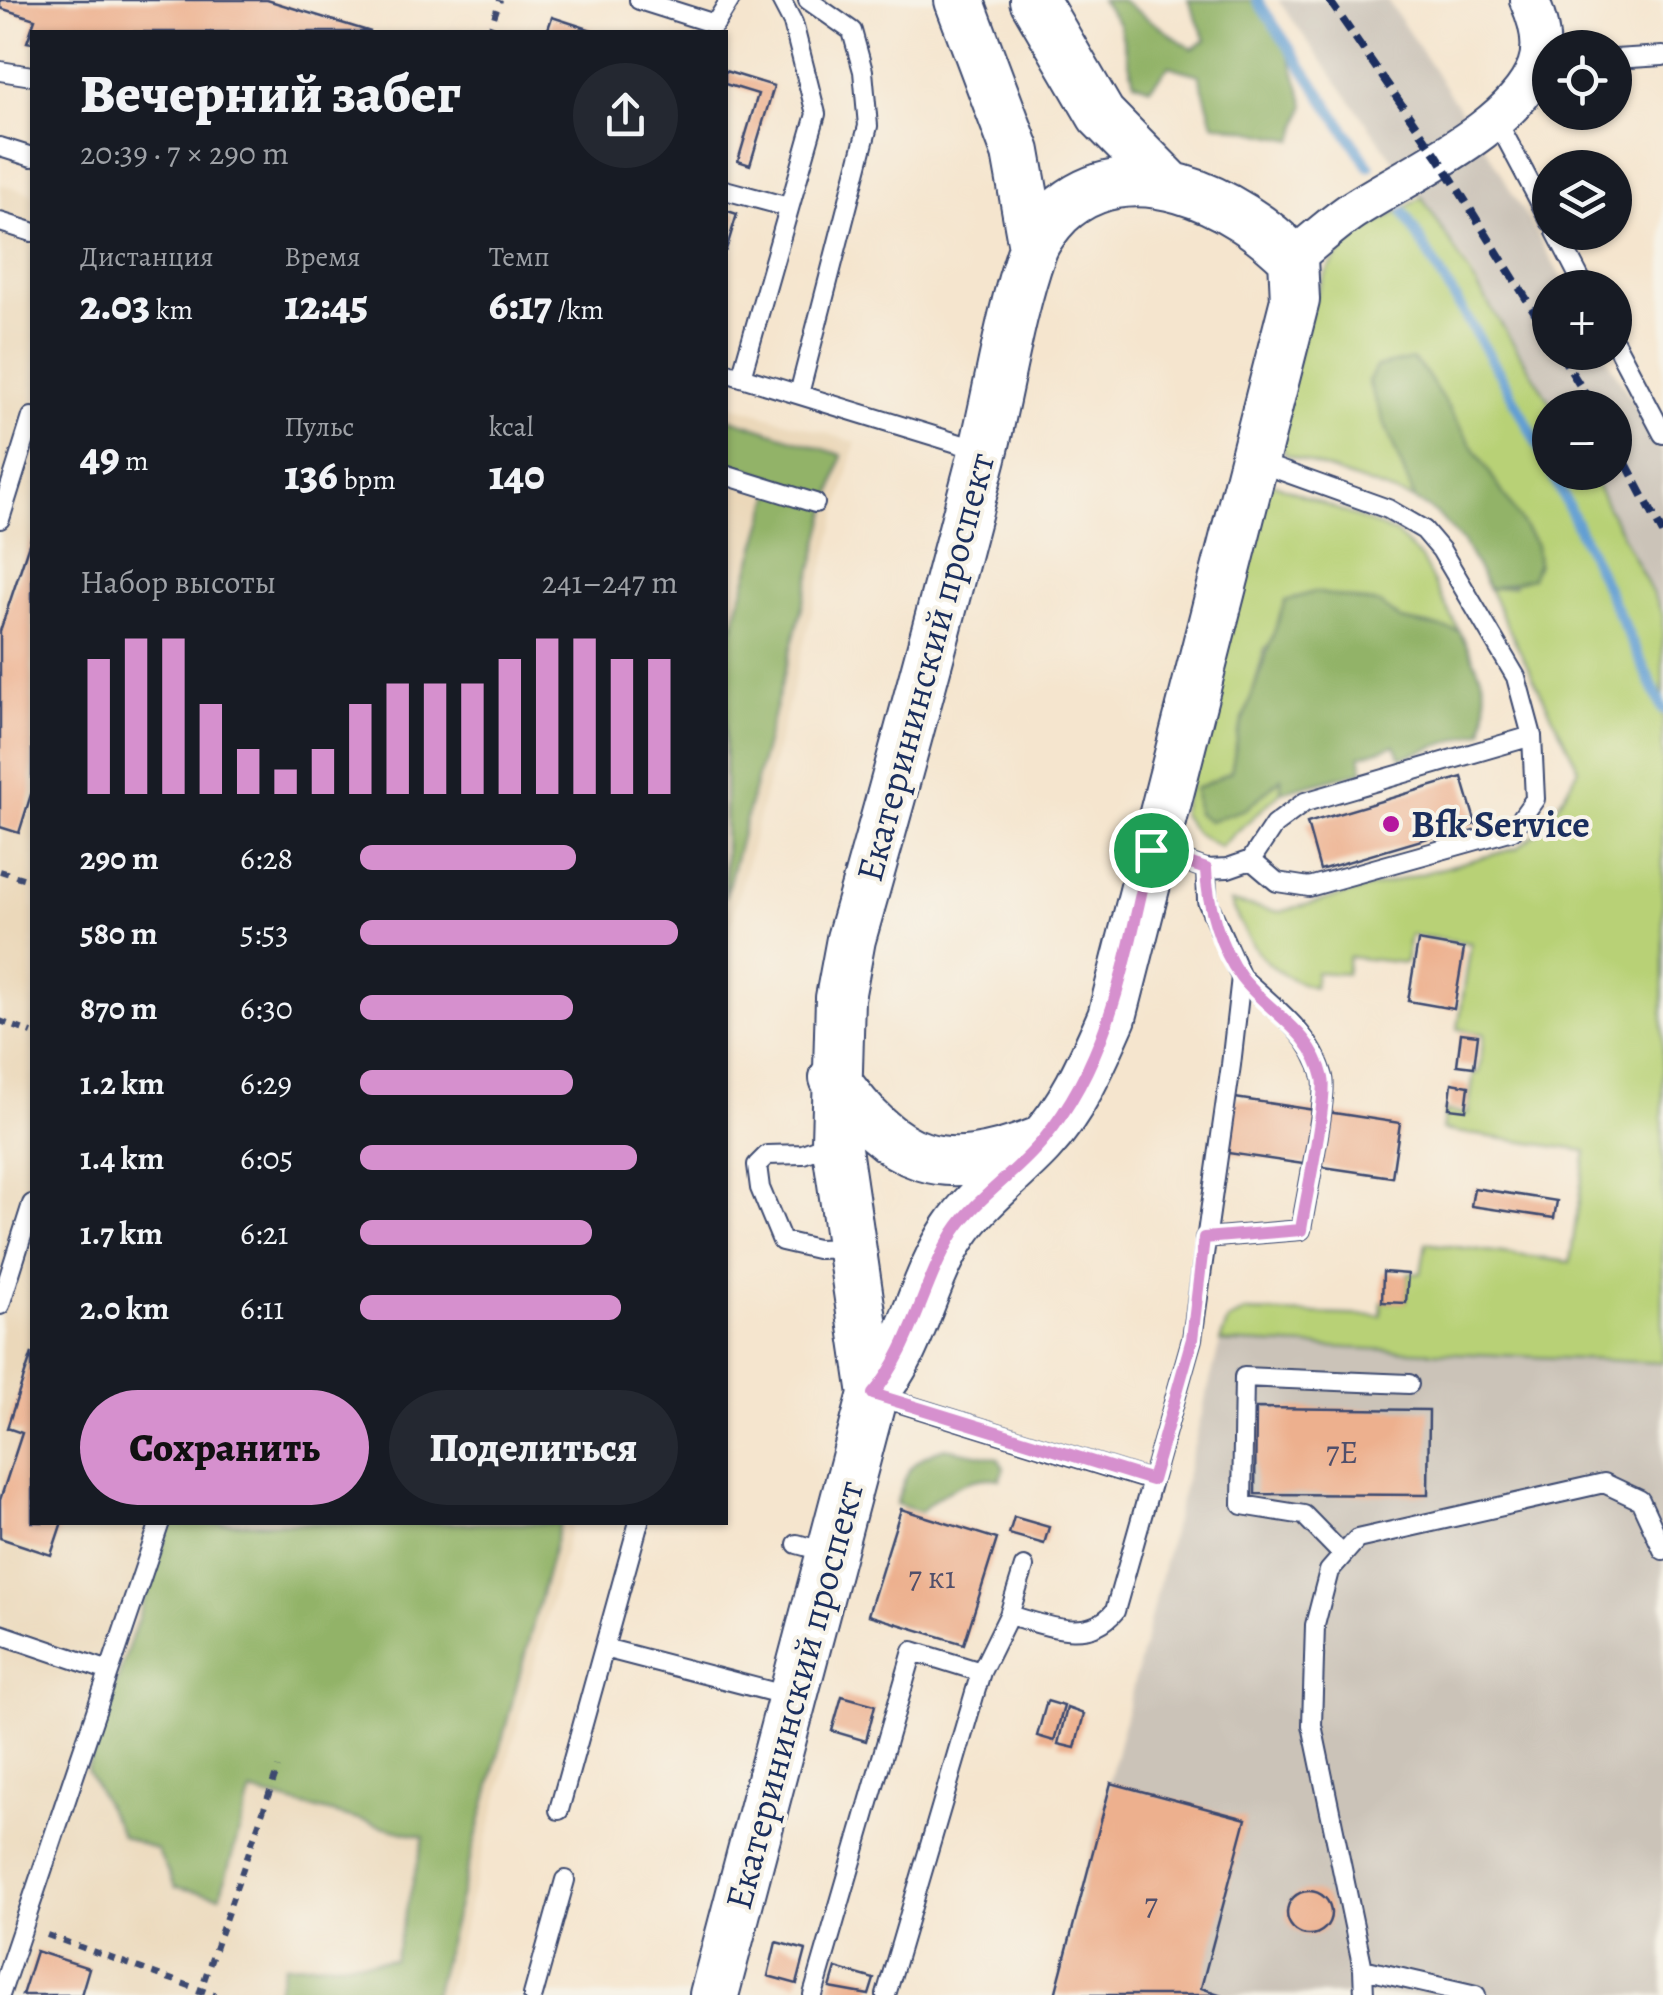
<!DOCTYPE html>
<html lang="ru">
<head>
<meta charset="utf-8">
<style>
  body { margin:0; font-family:Alegreya,serif; background:#242831; color:#f1f3f6; height:100vh; display:flex; flex-direction:column; font-size:38px; white-space:nowrap }
  * { box-sizing:border-box; margin:0 }
  p { font-size:32px; color:#9ea1a6 }
  .icon { flex:none; width:55px; height:55px; fill:none; stroke:currentColor; stroke-width:2; stroke-linecap:round; stroke-linejoin:round }
  .map { position:relative; flex:1; overflow:hidden }
  .side { position:absolute; left:30px; top:30px; width:698px; height:1495px; display:flex; flex-direction:column; background:#171b24; border-radius:0px; box-shadow:0 2px 8px #0004 }
  .side>* { flex:none }
  .buttons { position:absolute; left:1532px; top:30px; display:grid; gap:20px }
  .buttons a { display:grid; place-items:center; width:100px; height:100px; border-radius:50%; background:#171b24; box-shadow:0 2px 8px #0004; font-size:50px }
  .pin { position:absolute; display:grid; place-items:center; width:85px; height:85px; color:#fff; margin:-42px; border:5px solid #fff; border-radius:50%; box-shadow:0 2px 10px #0007 }
  .round { display:grid; place-items:center; flex:none; width:105px; height:105px; border-radius:52px; background:#242831 }
  .summary { display:flex; align-items:center; justify-content:space-between; height:170px; padding:0 50px }
  h1 { font-size:55px; font-weight:800; line-height:75px }
  .metrics { display:grid; grid-template-columns:repeat(3,1fr); gap:15px; height:170px; padding:10px 50px }
  .metrics div { display:grid; align-content:center }
  .metrics b { font-size:42px; font-weight:800 }
  .metrics small { font-size:28px; font-weight:400 }
  .metrics p { font-size:28px }
  .chart { height:280px; padding:20px 50px }
  .chart p { display:flex; justify-content:space-between }
  .chart svg { width:100%; height:180px; margin-top:10px; stroke:#d690ce; stroke-width:6 }
  .primary-button { display:flex; gap:20px; margin-top:auto; padding:20px 50px }
  .primary-button a { flex:1; height:115px; border-radius:60px; background:#d690ce; color:#111; font-size:40px; font-weight:800; line-height:115px; text-align:center }
  .primary-button a+a { background:#242831; color:#f1f3f6 }
  ul { padding:0 50px; list-style:none; font-size:32px }
  li { display:grid; grid-template-columns:160px 120px 1fr; align-items:center; height:75px }
  li i { height:25px; border-radius:12px; background:#d690ce }
  .map>svg:first-child { display:block }
  .built { fill:#ebd8ba }
  .industrial { fill:#cbc3b8 }
  .green { fill:#b8d176; stroke:#6a806a; stroke-width:2.5 }
  .forest { fill:#92b367; stroke:#567162; stroke-width:2.5 }
  .lines { fill:none; stroke-linecap:round; stroke-linejoin:round }
  .stream { stroke:#629fd3; stroke-width:11 }
  .building { fill:#edb08e }
  .service-casing { stroke:#3c4a6f; stroke-width:22 }
  .minor-casing { stroke:#3c4a6f; stroke-width:42 }
  .tertiary-casing { stroke:#3c4a6f; stroke-width:52 }
  .path { stroke:#3c4a6f; stroke-width:6; stroke-dasharray:8 8; stroke-linecap:butt }
  .service { stroke:#fff; stroke-width:18 }
  .minor { stroke:#fff; stroke-width:38 }
  .tertiary { stroke:#fff; stroke-width:48 }
  .rail { stroke:#1b2f5e; stroke-width:8; stroke-dasharray:15 8; stroke-linecap:butt }
  .route-casing { stroke:#fff; stroke-width:20 }
  .route { stroke:#d690ce; stroke-width:12 }
  .poi-dot { fill:#b5179e; stroke:#f7f3e8; stroke-width:4 }
  .labels { text-anchor:middle; stroke-width:8; stroke-linejoin:round; paint-order:stroke }
  .number-label { font-size:32px; fill:#504f6a }
  .street-label { font-size:38px; fill:#1b2f5e; stroke:#f7f3e8 }
  .poi-label { font-size:38px; font-weight:bold; fill:#1b2f5e; stroke:#f7f3e8; text-anchor:start }
</style>
</head>
<body>
<div class="map">
<svg width="1663" height="1995" viewBox="0 0 1663 1995">
  <rect width="100%" height="100%" fill="#f7f3e8"/>
  <filter id="ink" filterUnits="userSpaceOnUse"><feTurbulence type="fractalNoise" baseFrequency=".01" numOctaves="2"/><feDisplacementMap in="SourceGraphic" scale="20" xChannelSelector="R" yChannelSelector="G"/><feConvolveMatrix kernelMatrix="1 2 1 2 8 2 1 2 1" color-interpolation-filters="sRGB"/></filter>
  <filter id="wash" filterUnits="userSpaceOnUse"><feTurbulence type="fractalNoise" baseFrequency=".0048" numOctaves="4" result="noise"/><feDisplacementMap in="SourceGraphic" scale="40" xChannelSelector="R" yChannelSelector="G"/><feGaussianBlur stdDeviation="2.25" result="paint"/><feColorMatrix in="noise" values="0 0 0 0 0 0 0 0 0 0 0 0 0 0 0 0 0 1.4 0 .05"/><feComposite in="paint" operator="in"/></filter>
  <g filter="url(#wash)">
    <rect width="100%" height="100%" fill="#f5e5ce"/>
    <path class="built" d="M0,184l32,9v1329l540,1 -127,472h-445z
      M725,403l131,39 -131,507z"/>
    <path class="industrial" d="M1278,0h109l100,150 80,137 -17,1v64l54,1 59,101v160l-73,-141 25,-1v-64l-62,-1 -91,-151z
      M1220,1342l443,21v632h-608z"/>
    <path class="green" d="M1422,197l131,210 -3,65 40,1 73,141v749l-443,-21 8,-21 18,-9 135,4 1,-14h24l2,-28 13,-1 5,-30 144,19 16,-111 -144,-21 3,-19 23,3 6,-41h5l5,-39 -26,-5 13,-86 -61,-8 -5,28 -56,-6 -3,17 -30,-2 -2,15c-48,-12 -65,-43 -84,-85l50,10 237,-64 29,-22 33,-57 -90,-180 25,-3 22,-41 -37,-55 -130,-108 46,118 -128,-45 -9,-13c14,-54 26,-155 67,-194 20,-21 53,-35 77,-51z
      M1265,480l131,53 26,27 37,71 -58,-11 -21,-16 -115,44 -34,125 -36,16 87,-12 -1,15 -61,55 -26,-15 -13,-19z"/>
    <path class="forest" d="M1101,0h20l71,49 14,-9 -18,-40h69l25,32 23,73 -11,35 -81,-17 -14,-48 -30,-9 -19,22 -16,-6 -15,-58z
      M1412,359l14,14 110,172 2,18 -6,15 -43,11 -26,-47 -25,-27 -23,-15 -47,-118 8,-15z
      M725,417l117,38 -117,443v-246l51,-173 -51,-18z
      M1314,592l66,12 21,16 58,11c19,36 34,58 24,100l-82,27 -6,-13 -35,11 4,15 -83,21v-14l-35,31 -37,12 -12,-8 -2,-24 36,-17 7,-38 47,-133z
      M945,1448l53,10 6,10 -4,11c-26,-5 -62,13 -79,33l-25,-8c12,-35 12,-44 49,-56z
      M170,1523h390l-126,472h-158l8,-30 110,-5 30,-123 -173,-45 -31,104 -45,-9 -18,-37 -35,-14 -35,-66z"/>
    <g class="lines">
      <path class="stream" d="M1257,0l112,166
        M1404,213l103,173 43,82
        M1552,472l111,237"/>
    </g>
    <g id="blocks">
      <path class="building" d="M0,0h267l104,32h-339v11l-5,-1 8,-23 -35,-11z
        M552,17l46,15h-51z
        M725,71l49,15 -24,79 -12,-4 20,-67 -33,-10z
        M725,210l12,4 -11,36 -1,-1z
        M32,535v256l-13,42 -19,-6v-196z
        M1462,777l14,47 -156,46 -13,-47z
        M1418,941l46,8 -10,60 -46,-8z
        M1461,1033l17,2 -4,32 -17,-2z
        M1452,1083l17,3 -3,24 -17,-2z
        M1235,1098l165,25 -8,54 -164,-24z
        M1474,1188l83,13 -3,17 -83,-12z
        M1383,1272l25,2 -2,29 -24,-1z
        M32,1353v169h30l-11,33 -51,-17v-38l22,-67 -15,-5z
        M1256,1408l173,2 -1,85 -173,-1z
        M901,1509l96,30 -33,105 -96,-29z
        M1014,1517l35,10 -5,17 -35,-10z
        M842,1696l33,9 -9,36 -34,-10z
        M1047,1701l17,5 -10,35 -17,-5z
        M1067,1708l17,6 -9,34 -17,-4z
        M1111,1783l135,36 -45,169 21,7h-167z
        M1287 1913a22 22 0 1 1 44 0a22 22 0 1 1-44 0Z
        M776,1942l30,8 -9,34 -29,-8z
        M36,1951l53,17 -8,27h-59z
        M836,1968l38,11 -5,16 -39,-7z"/>
    </g>
  </g>
  <g filter="url(#ink)">
    <use href="#blocks" fill-opacity="0" stroke="#3c4a6f" stroke-width="2.5"/>
    <g class="lines">
      <g class="service-casing">
        <path id="service" d="M639,0l76,24 15,-24
          M1615,59l48,-3
          M0,71l32,5
          M1496,119l54,102
          M0,147l32,10
          M725,190l63,17
          M0,222l32,10
          M1556,232l29,56
          M1615,343l48,91
          M725,372l258,79
          M741,377l75,-263 -23,-91 -12,-23
          M799,394l69,-268 -5,-55 -11,-40 -44,-31
          M725,475l90,28
          M0,519l32,-102
          M1156,851l50,18 22,-1 23,-8 23,-35 31,-23 227,-66
          M1251,860l26,22 32,5 204,-57 22,-31 -3,-63 -16,-59 -75,-127 -17,-20 -36,-21 -131,-47
          M834,1142l-31,12 -36,1 -10,10 3,23 22,53 35,8 34,-1
          M1205,1238l96,-8c4,-27 27,-134 22,-153 -11,-43 -51,-72 -82,-100
          M0,1305l32,-101
          M878,1396l274,85
          M797,1544l33,9
          M1343,1555l-39,-40 -62,-10 2,-128 165,7
          M1009,1615c37,10 79,29 106,-4l77,-272 39,-274 10,-88 -34,-76 -1,-32
          M0,1634l109,37
          M604,1648l188,49
          M559,1810l80,-288
          M1363,1969l113,26
          M0,1995l160,-473
          M533,1995l32,-115
          M813,1995l100,-344 68,21
          M886,1995l95,-323 28,-57 15,-48
          M1364,1995l-1,-26 -51,-244 3,-100 14,-54 28,-32 247,-56 36,17 23,50"/>
      </g>
      <g class="minor-casing">
        <path id="minor" d="M1293,258c20,-16 39,-34 60,-48 53,-35 162,-82 184,-144 8,-22 1,-46 -8,-66"/>
      </g>
      <g class="tertiary-casing">
        <path id="tertiary" d="M959,0l57,152 17,95
          M1034,0l67,115 70,71
          M834,1078c60,85 107,102 204,64
          M714,1995l159,-601 -37,-252 4,-144 11,-59c46,-160 89,-321 131,-482 17,-68 27,-141 50,-206 4,-12 17,-29 26,-38 71,-66 178,-13 235,45l2,42 -183,717c-19,43 -39,91 -72,126 -27,29 -63,55 -85,88 -34,51 -42,117 -82,163"/>
      </g>
      <path class="path" d="M489,32l11,-32
        M0,871l32,10
        M0,1021l32,12
        M47,1935l168,60
        M199,1995l79,-227"/>
      <use href="#service" class="service"/>
      <use href="#minor" class="minor"/>
      <use href="#tertiary" class="tertiary"/>
      <path class="rail" d="M1329,0l109,157 112,180
        M1559,352l35,56
        M1615,442l48,92"/>
    </g>
  </g>
  <g class="lines" filter="url(#ink)">
    <g class="route-casing">
      <path id="route" d="M1151,850l55,19c1,34 14,80 35,108 28,36 71,53 82,101 5,20 -18,124 -22,152l-97,8 -12,101 -40,141 -279,-86c39,-45 49,-110 81,-162 23,-35 64,-60 90,-93 68,-83 83,-188 107,-289z"/>
    </g>
    <use href="#route" class="route"/>
  </g>
  <circle class="poi-dot" cx="1391" cy="824" r="10"/>
  <g class="labels">
    <g class="number-label">
      <text x="1342" y="1463">7Е</text>
      <text x="932" y="1588">7 к1</text>
      <text x="1151" y="1915">7</text>
    </g>
    <g class="street-label">
      <text transform="translate(925 667) rotate(-75)" y="13">Екатерининский проспект</text>
      <text transform="translate(794 1695) rotate(-75)" y="13">Екатерининский проспект</text>
    </g>
    <g class="poi-label">
      <text x="1411" y="837">Bfk Service</text>
    </g>
  </g>
</svg>
<div class="buttons">
<a><svg class="icon" aria-label="locate" viewBox="0 0 24 24"><circle cx="12" cy="12" r="6"/><path d="M12 2v4M12 18v4M2 12h4M18 12h4"/></svg></a>
<a><svg class="icon" aria-label="layers" viewBox="0 0 24 24"><path d="M12 4l9 5-9 5-9-5zM3 14l9 5 9-5"/></svg></a>
<a>+</a>
<a>−</a>
</div>
<div class="pin" style="left:1151px;top:850px;background:#1e9e55"><svg class="icon" aria-label="arrive" viewBox="0 0 24 24"><path d="M6 21V4h12l-3 4 3 4H6"/></svg></div>
<section class="side">
<div class="summary"><div><h1>Вечерний забег</h1><p>20:39 · 7 × 290 m</p></div><a class="round"><svg class="icon" aria-label="share" viewBox="0 0 24 24"><path d="M12 15V3M7 8l5-5 5 5M5 13v7h14v-7"/></svg></a></div>
<div class="metrics">
<div><p>Дистанция</p><b>2.03<small> km</small></b></div>
<div><p>Время</p><b>12:45</b></div>
<div><p>Темп</p><b>6:17<small> /km</small></b></div>
</div>
<div class="metrics">
<div><b>49<small> m</small></b></div>
<div><p>Пульс</p><b>136<small> bpm</small></b></div>
<div><p>kcal</p><b>140</b></div>
</div>
<div class="chart"><p><span>Набор высоты</span>241–247 m</p>
<svg viewBox="0 0 160 44" preserveAspectRatio="none"><path d="M5 44V11M15 44V6M25 44V6M35 44V22M45 44V33M55 44V38M65 44V33M75 44V22M85 44V17M95 44V17M105 44V17M115 44V11M125 44V6M135 44V6M145 44V11M155 44V11"/></svg>
</div>
<ul>
<li><b>290 m</b>6:28<i style="width:68%"></i></li>
<li><b>580 m</b>5:53<i style="width:100%"></i></li>
<li><b>870 m</b>6:30<i style="width:67%"></i></li>
<li><b>1.2 km</b>6:29<i style="width:67%"></i></li>
<li><b>1.4 km</b>6:05<i style="width:87%"></i></li>
<li><b>1.7 km</b>6:21<i style="width:73%"></i></li>
<li><b>2.0 km</b>6:11<i style="width:82%"></i></li>
</ul>
<div class="primary-button"><a>Сохранить</a><a>Поделиться</a></div>
</section>
</div>
</body>
</html>
